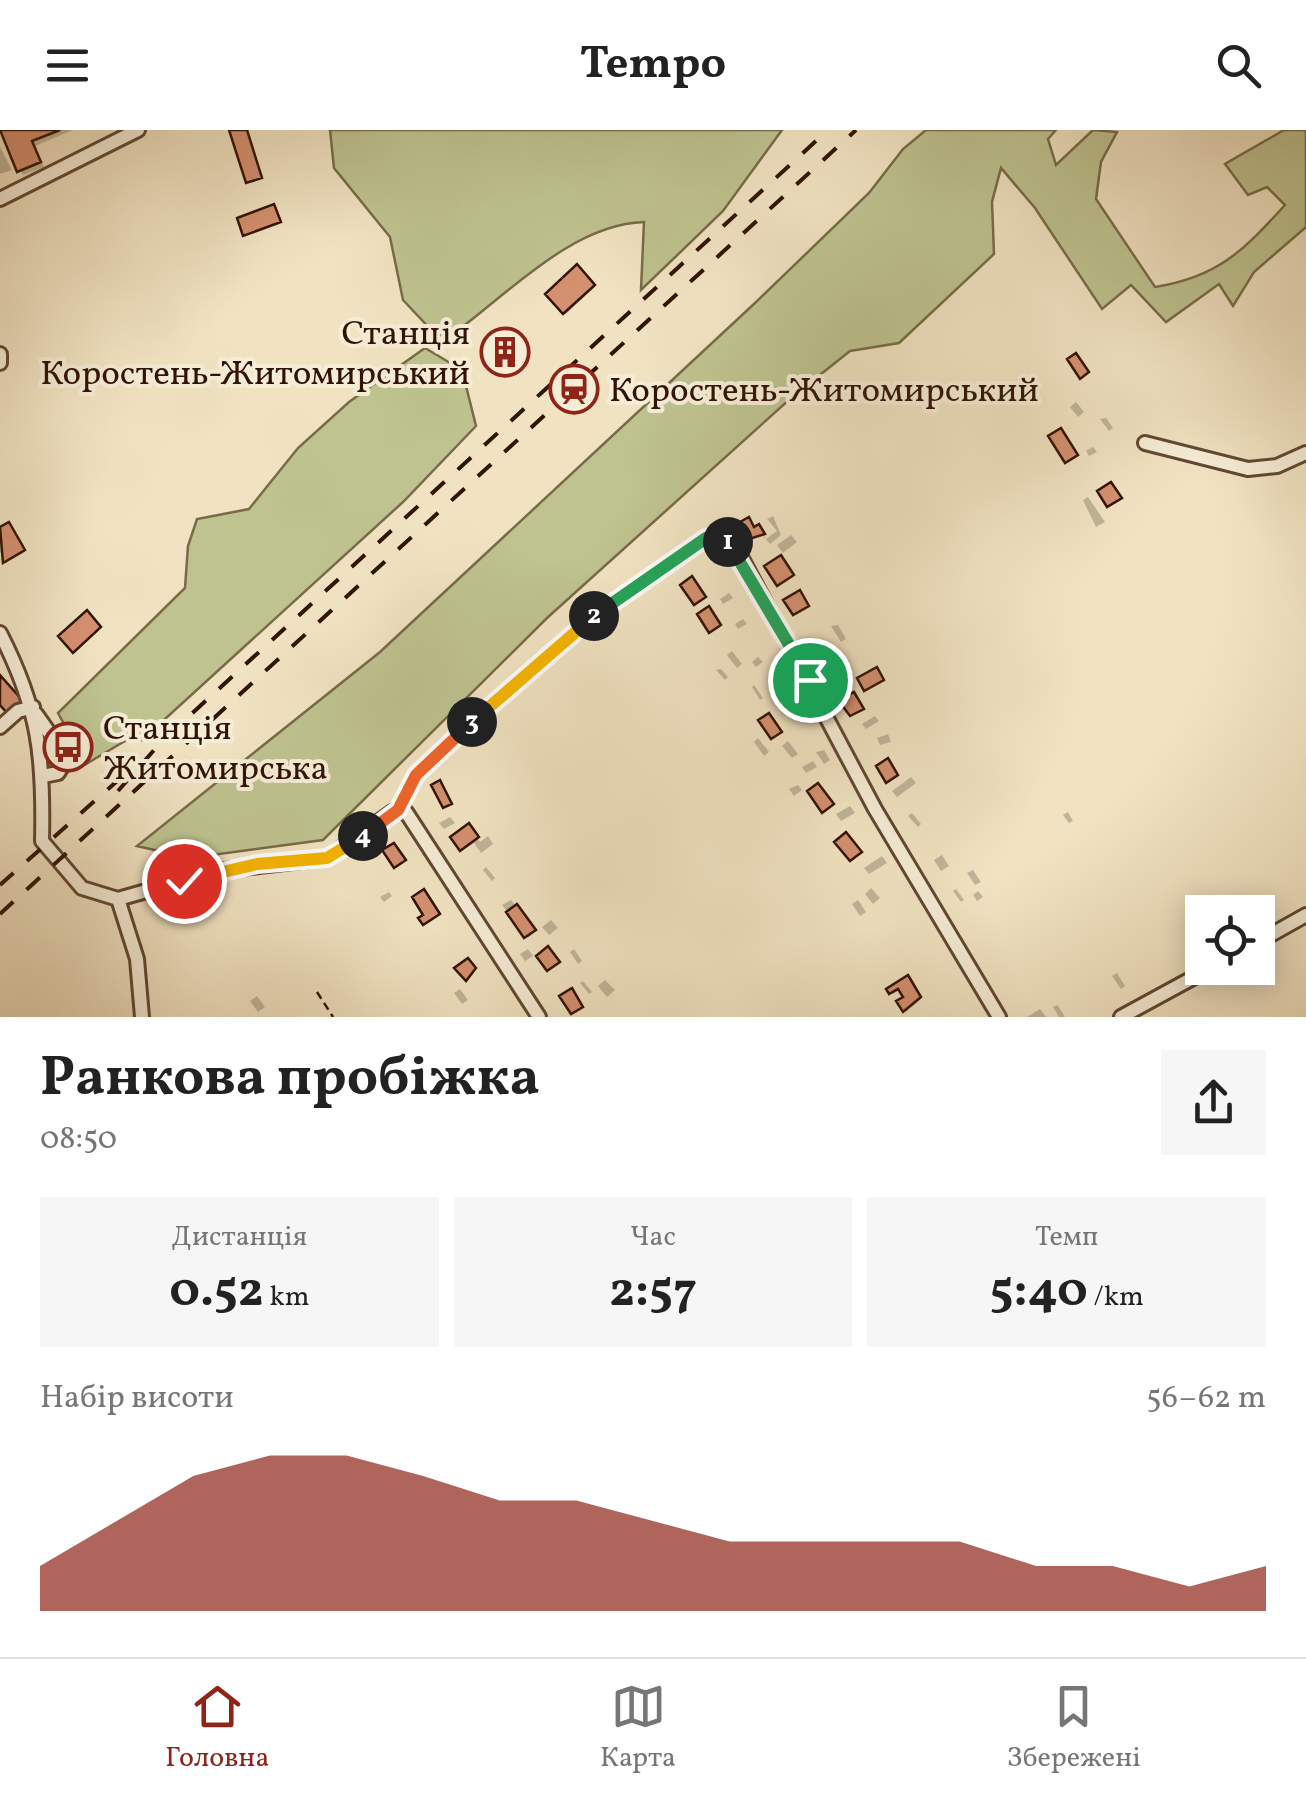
<!DOCTYPE html>
<html lang="uk">
<head>
<meta charset="utf-8">
<style>
  body { margin:0; font-family:Vollkorn,serif; background:#f6f6f6; color:#222; height:100vh; display:flex; flex-direction:column; font-size:38px; white-space:nowrap }
  * { box-sizing:border-box; margin:0 }
  p { font-size:32px; color:#767676 }
  .icon { flex:none; width:55px; height:55px; fill:none; stroke:currentColor; stroke-width:2; stroke-linecap:round; stroke-linejoin:round }
  .map { position:relative; height:887px; overflow:hidden }
  .panel { display:flex; flex-direction:column; background:#fff; flex:1 }
  .panel>* { flex:none }
  .fabs { position:absolute; left:1185px; top:765px; display:grid; gap:20px }
  .fabs a { display:grid; place-items:center; width:90px; height:90px; border-radius:0px; background:#fff; box-shadow:0 5px 25px #0003; font-size:50px }
  .pin { position:absolute; display:grid; place-items:center; width:85px; height:85px; color:#fff; margin:-42px; border:5px solid #fff; border-radius:50%; box-shadow:0 2px 10px #0007 }
  .km { position:absolute; width:50px; height:50px; margin:-25px; border-radius:50%; background:#222; color:#fff; font-size:28px; line-height:50px; text-align:center }
  .round { display:grid; place-items:center; flex:none; width:105px; height:105px; border-radius:0px; background:#f6f6f6 }
  .head { display:flex; align-items:center; justify-content:space-between; height:170px; padding:0 40px }
  h1 { font-size:55px; font-weight:700; line-height:75px }
  .stats { display:grid; grid-template-columns:repeat(3,1fr); gap:15px; height:170px; padding:10px 40px }
  .stats div { display:grid; align-content:center; border-radius:0px; background:#f6f6f6; text-align:center }
  .stats b { font-size:50px; font-weight:700 }
  .stats small { font-size:28px; font-weight:400 }
  .stats p { font-size:28px }
  .chart { height:280px; padding:20px 40px }
  .chart p { display:flex; justify-content:space-between }
  .chart svg { width:100%; height:180px; margin-top:10px; fill:#8f2418; opacity:.7 }
  header { display:flex; justify-content:space-between; align-items:center; height:130px; padding:0 40px; background:#fff; font-size:45px; font-weight:700 }
  .tab-bar { display:flex; justify-content:space-around; align-items:center; height:140px; border-top:2px solid #e0e0e0; background:#fff; font-size:28px; color:#767676 }
  .tab-bar a { display:grid; justify-items:center; gap:5px }
  .tab-bar .current { color:#8f2418 }
  .map>svg:first-child { display:block }
  .green { fill:#bec390; stroke:#786b49; stroke-width:2.5 }
  .shadow { fill:#0003 }
  .building { fill:#d59070; stroke:#311302; stroke-width:2.5 }
  .lines { fill:none; stroke-linecap:round; stroke-linejoin:round }
  .minor-casing { stroke:#614732; stroke-width:18 }
  .path { stroke:#311302; stroke-width:2.5; stroke-dasharray:8 5; stroke-linecap:butt }
  .minor { stroke:#f6edd7; stroke-width:12 }
  .rail { stroke:#311302; stroke-width:4; stroke-dasharray:18 18; stroke-linecap:butt }
  .split-1-casing { stroke:#fff; stroke-width:20 }
  .split-2-casing { stroke:#fff; stroke-width:20 }
  .split-3-casing { stroke:#fff; stroke-width:20 }
  .split-4-casing { stroke:#fff; stroke-width:20 }
  .split-5-casing { stroke:#fff; stroke-width:20 }
  .split-1 { stroke:#22a559; stroke-width:12 }
  .split-2 { stroke:#22a559; stroke-width:12 }
  .split-3 { stroke:#f5b400; stroke-width:12 }
  .split-4 { stroke:#f0652b; stroke-width:12 }
  .split-5 { stroke:#f5b400; stroke-width:12 }
  .labels { text-anchor:middle; stroke-width:8; stroke-linejoin:round; paint-order:stroke }
  .poi-label { font-size:35px; fill:#311302; stroke:#f6edd7; text-anchor:start }
</style>
</head>
<body>
<header><svg class="icon" aria-label="menu" viewBox="0 0 24 24"><path d="M4 6h16M4 12h16M4 18h16"/></svg>Tempo<svg class="icon" aria-label="search" viewBox="0 0 24 24"><circle cx="10" cy="10" r="6"/><path d="M15 15l6 6"/></svg></header>
<div class="map">
<svg width="1306" height="887" viewBox="0 0 1306 887">
  <rect width="100%" height="100%" fill="#f1e3c2"/>
  <filter id="stains"><feTurbulence type="fractalNoise" baseFrequency=".002" numOctaves="4"/><feColorMatrix values="0 0 0 0 .2 0 0 0 0 .09 0 0 0 0 .02 0 0 0 .5 -.17"/></filter>
  <radialGradient id="worn" r=".72"><stop offset=".6" stop-color="#630" stop-opacity="0"/><stop offset="1" stop-color="#630" stop-opacity=".3"/></radialGradient>
  <path class="green" d="M330,0h452l-59,81 -82,79 3,-68c-70,2 -133,69 -187,109l-20,5 -34,-36 -13,-63 -56,-69z
    M926,0h130l-8,9 8,26 37,-35 24,2 -16,30 -5,37 59,88c63,-10 88,-36 130,-82l-18,-18 -19,8 -23,-31 59,-34h22v97l-52,45 -21,34 -14,-22 -53,38 -35,-37 -29,24 -67,-101 -34,-40 -9,34 2,52 -95,89 -49,8 -59,47 -244,220 -224,222 -133,18 -53,-12 243,-194 375,-349 114,-110 34,-44z
    M425,218l37,22 14,56 -73,76 -261,238 -17,1 -39,23 -28,-51 127,-125 3,-42 9,-27 52,-10 49,-61 51,-46z"/>
  <path class="shadow" d="M2,0h71l-38,16 9,21 -21,8z
    M0,17l12,23 -12,4z
    M576,138l19,19 -29,27 -18,-20z
    M511,203l20,20 -26,24 -19,-20z
    M1076,272l8,10 -6,5 -8,-10z
    M1106,288l7,10 -4,3 -9,-12z
    M1093,317l4,5 -8,4 -3,-5z
    M1088,367l17,25 -9,5 -13,-27z
    M773,386l8,19 -11,9 -7,-8 -10,3 6,-12 7,12 11,-8 -10,-12z
    M9,395l16,27 -19,11 -6,-11v-22z
    M791,405l6,7 -14,11 -6,-8z
    M729,463l4,5 -10,6 -3,-5z
    M743,489l4,5 -9,5 -3,-5z
    M838,495l8,14 -5,3 -10,-16z
    M825,519l6,13 -7,4 -8,-15z
    M732,521l10,13 -5,4 -10,-13z
    M758,527l5,5 -7,5 -4,-5z
    M721,539l7,8 -3,3 -9,-10z
    M754,555l9,13 -3,2 -8,-13z
    M786,556l4,5 -10,5 -3,-4z
    M875,586l4,5 -13,8 -4,-5z
    M888,604l3,8 -11,3 -3,-7z
    M758,608l11,14 -5,4 -10,-14z
    M788,611l10,13 -6,4 -10,-12z
    M824,620l6,10 -6,4 -8,-12z
    M813,631l4,6 -11,6 -4,-6z
    M911,647l5,6 -19,14 -5,-6z
    M798,655l4,5 -8,6 -5,-7z
    M850,676l5,7 -14,8 -5,-7z
    M1068,682l5,9 -4,2 -6,-8z
    M912,683l9,11 -3,3 -10,-11z
    M450,687l5,6 -11,6 -5,-6z
    M469,696l11,16 8,-6 5,8 -12,9 -7,-10 -11,7 -10,-13z
    M942,725l7,11 -8,5 -7,-11z
    M882,726l5,7 -18,11 -5,-6z
    M486,737l9,11 -3,3 -9,-11z
    M973,740l8,12 -6,3 -8,-12z
    M871,758l9,10 -7,6 -8,-10z
    M956,759l8,11 -3,2 -8,-11z
    M978,761l5,6 -6,4 -4,-6z
    M389,762l3,4 -8,6 -4,-5z
    M511,770l24,32 -7,6 -26,-33z
    M858,770l8,12 -6,4 -8,-12z
    M551,790l7,8 -9,7 -7,-8z
    M1198,800l4,13 -4,2 -7,-12z
    M528,819l5,7 -8,5 -5,-7z
    M574,819l8,12 -4,3 -8,-12z
    M1117,843l8,13 -4,3 -9,-13z
    M907,848l14,21 -15,13 -6,-10 6,-4 -5,-9 -8,5 -4,-4z
    M605,850l10,10 -8,7 -9,-11z
    M583,851l9,11 -3,2 -9,-11z
    M460,859l8,11 -6,4 -8,-11z
    M257,866l8,11 -7,5 -8,-11z
    M1057,875l1,1 7,11h-6l-6,-10z
    M1040,879l6,8h-19z"/>
  <path class="building" d="M0,0h60l-28,11 9,21 -24,10z
    M229,0h18l15,48 -16,5z
    M274,74l7,18 -38,14 -6,-18z
    M577,134l18,21 -32,29 -18,-20z
    M511,200l17,18 -29,27 -17,-18z
    M1076,223l13,19 -9,7 -13,-20z
    M1061,298l17,27 -13,8 -17,-27z
    M1111,352l11,16 -15,9 -10,-16z
    M749,387l5,10 5,-3 6,10 -16,5 -9,-17z
    M9,392l16,28 -22,13 -3,-36z
    M781,425l13,20 -17,11 -13,-20z
    M692,446l14,21 -12,8 -14,-20z
    M800,460l9,16 -16,9 -10,-15z
    M709,476l12,19 -12,8 -12,-19z
    M87,480l14,17 -28,26 -15,-17z
    M877,537l7,13 -20,11 -7,-13z
    M0,545l23,26 -15,13 -8,-9z
    M842,553l6,12 6,-3 10,17 -14,7 -20,-27z
    M769,583l13,19 -11,7 -13,-19z
    M888,628l10,17 -12,8 -10,-17z
    M440,650l12,24 -9,4 -12,-23z
    M818,653l16,21 -12,9 -15,-22z
    M469,693l10,14 -19,14 -10,-14z
    M846,702l16,20 -12,9 -16,-19z
    M394,713l12,17 -12,8 -12,-18z
    M424,759l16,25 -17,11 -5,-7 5,-3 -11,-18z
    M517,774l19,26 -12,8 -18,-26z
    M548,816l12,16 -13,9 -11,-15z
    M468,828l8,10 -10,13 -12,-13z
    M908,845l13,22 -18,15 -7,-11 7,-4 -5,-8 -9,5 -3,-5z
    M572,858l11,19 -12,7 -12,-18z"/>
  <g class="lines">
    <g class="minor-casing">
      <path id="minor" d="M0,69l138,-69
        M0,224v9
        M1145,313l103,26 29,-3 29,-13
        M716,406l8,2 16,17 135,254 124,208
        M0,503c39,76 44,124 42,208l40,47 36,11 99,-28 110,-13 65,-46h14l133,205
        M36,584l31,44 -9,15 -15,3
        M0,597l18,-16 15,-4
        M118,769l19,60 5,58
        M1258,812l48,-27
        M1121,887l90,-49"/>
    </g>
    <path class="path" d="M403,669c19,-39 57,-67 89,-95 69,-59 139,-114 213,-165
      M317,862l16,25"/>
    <use href="#minor" class="minor"/>
    <path class="rail" d="M118,661l44,-50 666,-611
      M0,755l125,-111
      M0,784l856,-784"/>
  </g>
  <g class="lines">
    <g class="split-1-casing">
      <path id="split-1" d="M728,412l82,138"/>
    </g>
    <g class="split-2-casing">
      <path id="split-2" d="M594,486l112,-78 22,4"/>
    </g>
    <g class="split-3-casing">
      <path id="split-3" d="M472,592l122,-106"/>
    </g>
    <g class="split-4-casing">
      <path id="split-4" d="M363,706l35,-26 18,-35 56,-53"/>
    </g>
    <g class="split-5-casing">
      <path id="split-5" d="M184,751l73,-17 70,-6 36,-22"/>
    </g>
    <use href="#split-1" class="split-1"/>
    <use href="#split-2" class="split-2"/>
    <use href="#split-3" class="split-3"/>
    <use href="#split-4" class="split-4"/>
    <use href="#split-5" class="split-5"/>
  </g>
  <defs>
    <g id="building-ring" transform="scale(2.5)"><circle r="9.5" fill="#f6edd7" stroke="#8f2418" stroke-width="1.5"/><path d="M-4-6H4V6H1V3H-1V6H-4ZM-2.5-4.3h1.7v1.8h-1.7ZM.8-4.3h1.7v1.8H.8ZM-2.5-1h1.7V.8h-1.7ZM.8-1h1.7V.8H.8Z" fill="#8f2418"/></g>
    <g id="station-ring" transform="scale(2.5)"><circle r="9.5" fill="#f6edd7" stroke="#8f2418" stroke-width="1.5"/><path d="M-3-6H3Q5-6 5-4V2Q5 4 3 4L4.5 6H3L1.5 4h-3L-3 6H-4.5L-3 4Q-5 4-5 2V-4Q-5-6-3-6ZM-3.5-4v3h7v-3ZM-3.5 1v1.5H-2V1ZM2 1v1.5H3.5V1Z" fill="#8f2418"/></g>
    <g id="bus-ring" transform="scale(2.5)"><circle r="9.5" fill="#f6edd7" stroke="#8f2418" stroke-width="1.5"/><path d="M-5-6H5V4H4V6H2V4H-2V6H-4V4H-5ZM-3.5-4V0h7V-4ZM-3.5 1.2v1.5H-2V1.2ZM2 1.2v1.5H3.5V1.2Z" fill="#8f2418"/></g>
  </defs>
  <g fill-rule="evenodd">
    <use href="#building-ring" x="505" y="222"/>
    <use href="#station-ring" x="574" y="259"/>
    <use href="#bus-ring" x="68" y="617"/>
  </g>
  <g class="labels">
    <g class="poi-label">
      <text x="470" y="214" text-anchor="end">Станція<tspan x="470" dy="40">Коростень-Житомирський</tspan></text>
      <text x="609" y="271">Коростень-Житомирський</text>
      <text x="103" y="609">Станція<tspan x="103" dy="40">Житомирська</tspan></text>
    </g>
  </g>
  <rect width="100%" height="100%" filter="url(#stains)"/>
  <rect width="100%" height="100%" fill="url(#worn)"/>
</svg>
<div class="fabs">
<a><svg class="icon" aria-label="locate" viewBox="0 0 24 24"><circle cx="12" cy="12" r="6"/><path d="M12 2v4M12 18v4M2 12h4M18 12h4"/></svg></a>
</div>
<div class="pin" style="left:810px;top:550px;background:#1e9e55"><svg class="icon" aria-label="arrive" viewBox="0 0 24 24"><path d="M6 21V4h12l-3 4 3 4H6"/></svg></div>
<div class="pin" style="left:184px;top:751px;background:#d93025"><svg class="icon" aria-label="check" viewBox="0 0 24 24"><path d="M5 12l5 5 9-10"/></svg></div>
<b class="km" style="left:728px;top:412px">1</b>
<b class="km" style="left:594px;top:486px">2</b>
<b class="km" style="left:472px;top:592px">3</b>
<b class="km" style="left:363px;top:706px">4</b>
</div>
<section class="panel">
<div class="head"><div><h1>Ранкова пробіжка</h1><p>08:50</p></div><a class="round"><svg class="icon" aria-label="share" viewBox="0 0 24 24"><path d="M12 15V3M7 8l5-5 5 5M5 13v7h14v-7"/></svg></a></div>
<div class="stats">
<div><p>Дистанція</p><b>0.52<small> km</small></b></div>
<div><p>Час</p><b>2:57</b></div>
<div><p>Темп</p><b>5:40<small> /km</small></b></div>
</div>
<div class="chart"><p><span>Набір висоти</span>56–62 m</p>
<svg viewBox="0 0 160 44" preserveAspectRatio="none"><path d="M0 44V33L10 22L20 11L30 6L40 6L50 11L60 17L70 17L80 22L90 27L100 27L110 27L120 27L130 33L140 33L150 38L160 33V44z"/></svg>
</div>
</section>
<nav class="tab-bar">
<a class="current"><svg class="icon" aria-label="home" viewBox="0 0 24 24"><path d="M3 11l9-7 9 7M6 9v11h12V9"/></svg>Головна</a>
<a><svg class="icon" aria-label="map" viewBox="0 0 24 24"><path d="M3 6l6-2 6 2 6-2v14l-6 2-6-2-6 2zM9 4v14M15 6v14"/></svg>Карта</a>
<a><svg class="icon" aria-label="saved" viewBox="0 0 24 24"><path d="M7 4h10v16l-5-4-5 4z"/></svg>Збережені</a>
</nav>
</body>
</html>
